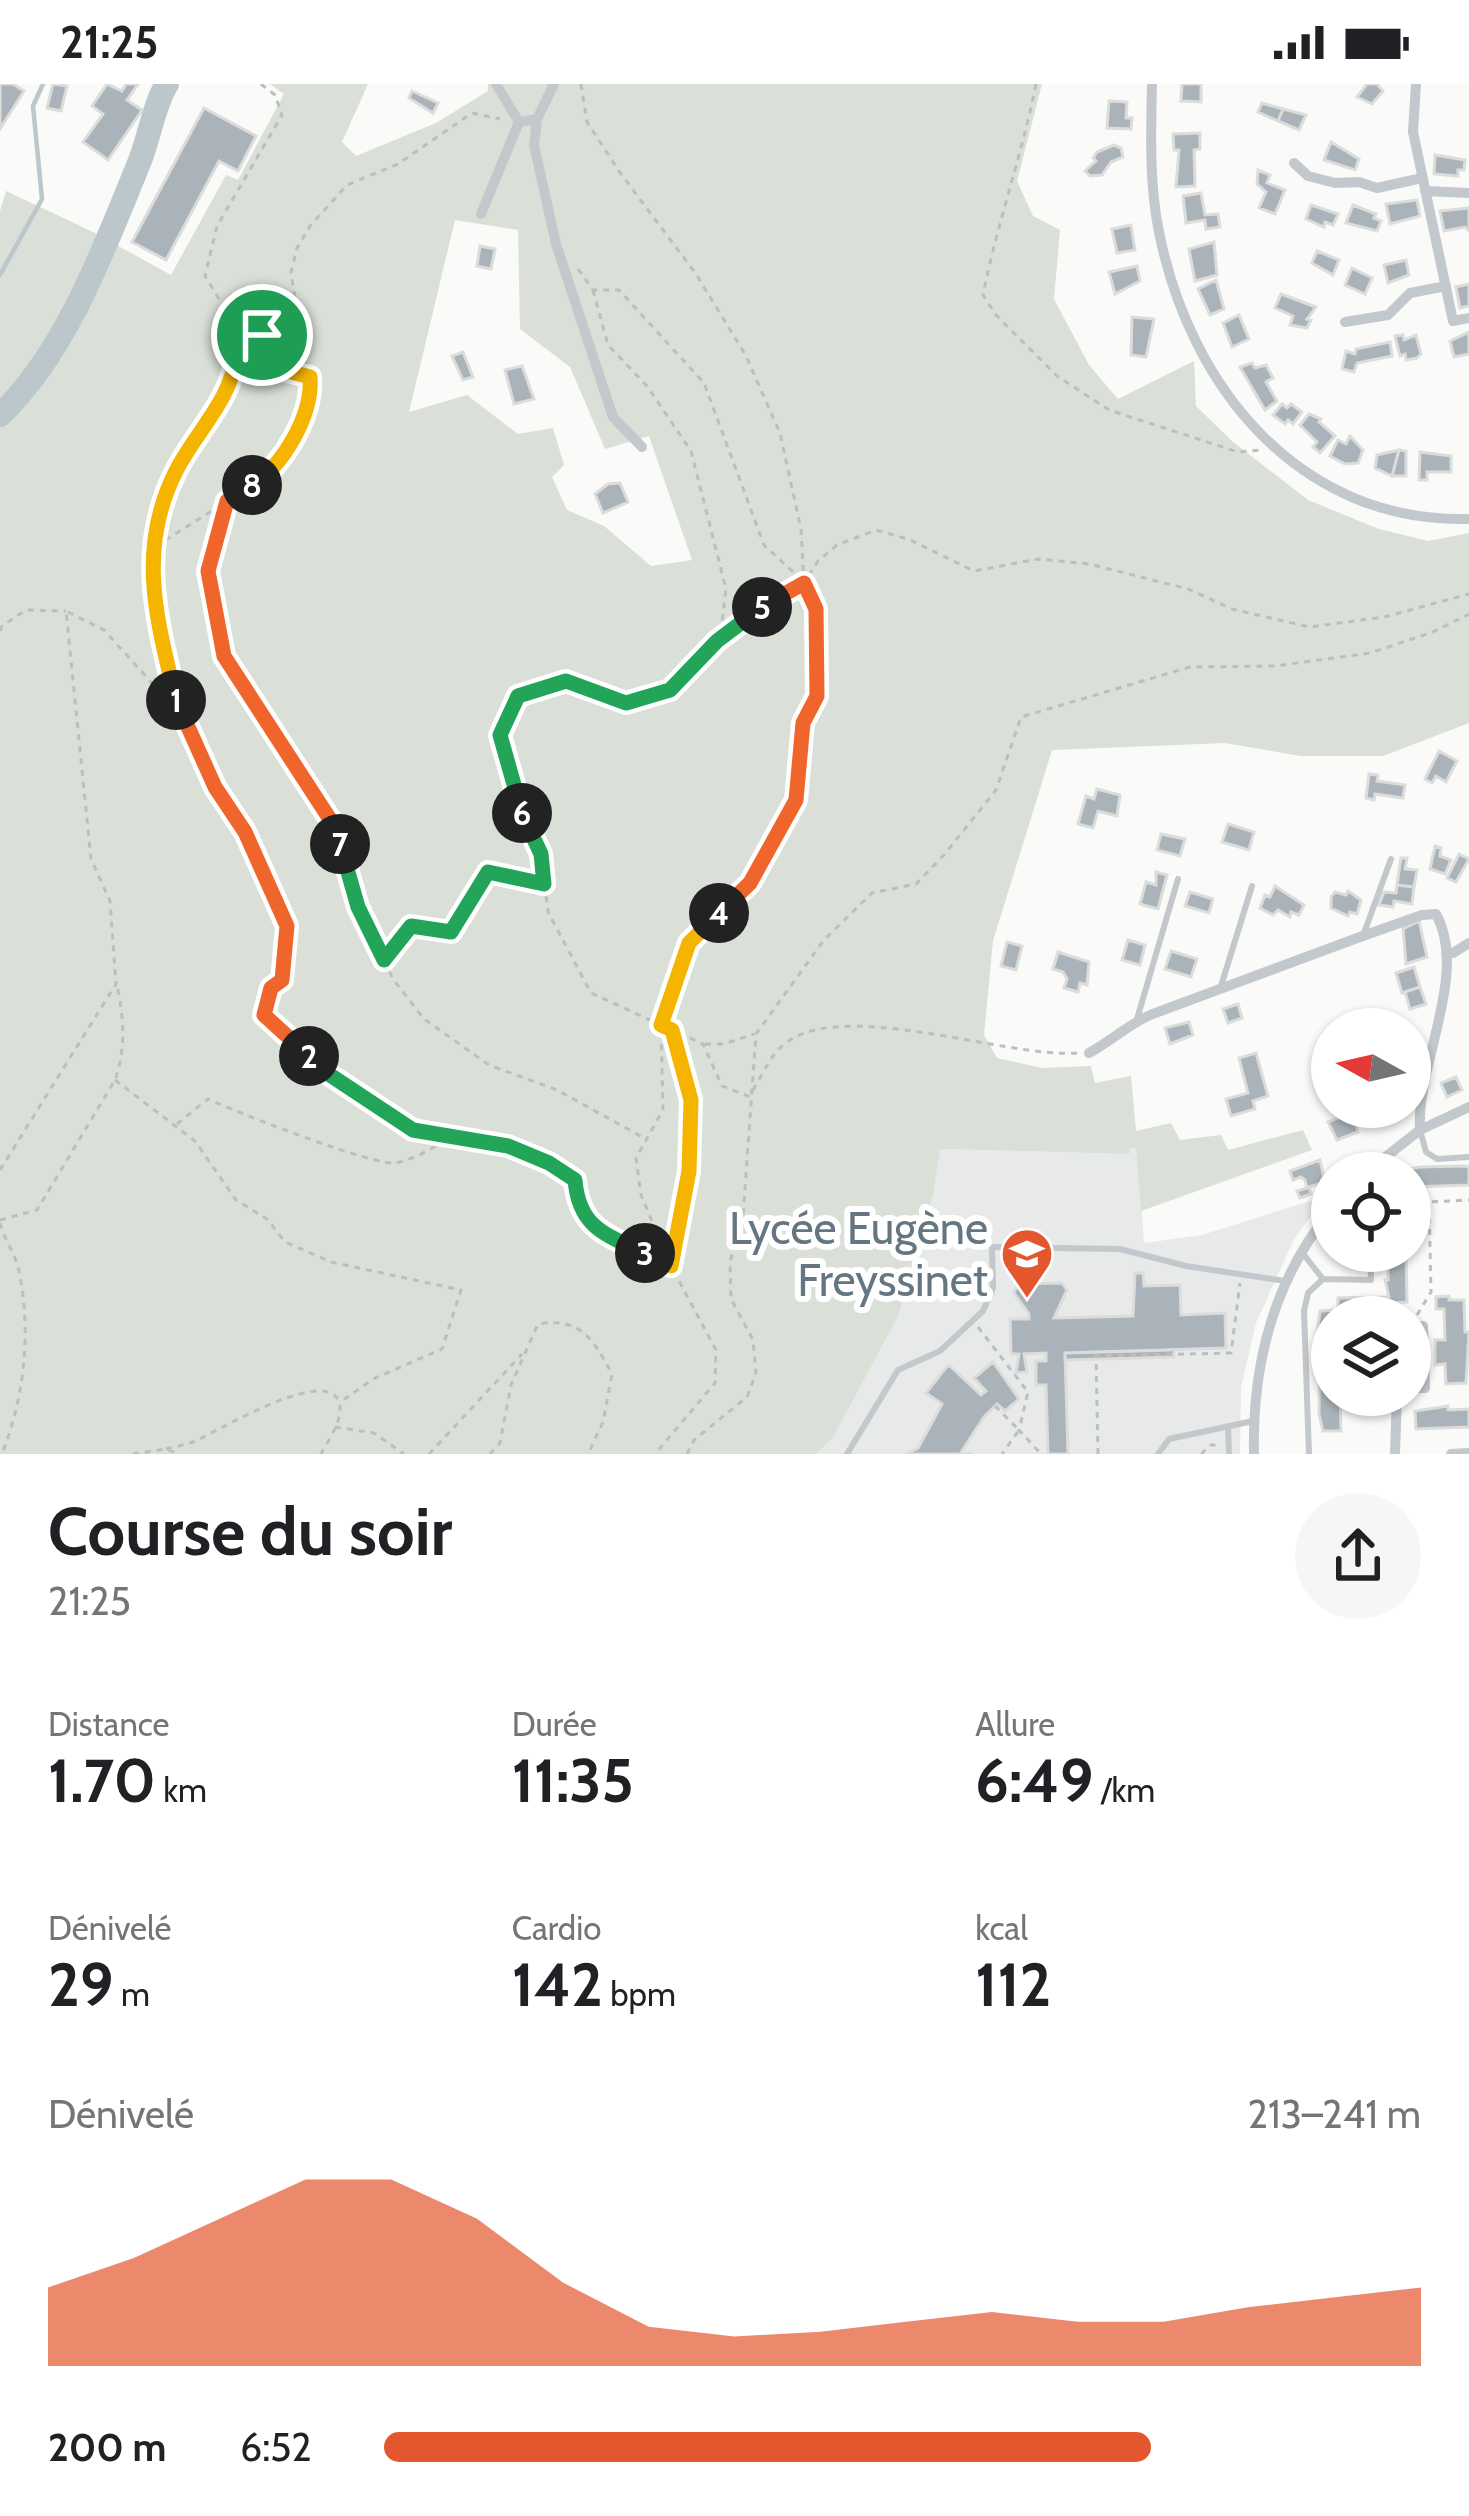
<!DOCTYPE html>
<html lang="fr">
<head>
<meta charset="utf-8">
<style>
  body { margin:0; font-family:Cabin,sans-serif; background:#f6f6f6; color:#202124; height:100vh; display:flex; flex-direction:column; font-size:45px; white-space:nowrap }
  * { box-sizing:border-box; margin:0 }
  p { font-size:39px; color:#757577 }
  .icon { flex:none; width:66px; height:66px; fill:none; stroke:currentColor; stroke-width:2; stroke-linecap:round; stroke-linejoin:round }
  .map { position:relative; height:1370px; overflow:hidden }
  .side { display:flex; flex-direction:column; background:#fff; flex:1 }
  .side>* { flex:none }
  .needle { width:78px; rotate:278deg }
  .fabs { position:absolute; left:1311px; top:924px; display:grid; gap:24px }
  .fabs a { display:grid; place-items:center; width:120px; height:120px; border-radius:50%; background:#fff; box-shadow:0 3px 9px #0004; font-size:60px }
  .pin { position:absolute; display:grid; place-items:center; width:102px; height:102px; color:#fff; margin:-51px; border:6px solid #fff; border-radius:50%; box-shadow:0 3px 12px #0007 }
  .km { position:absolute; width:60px; height:60px; margin:-30px; border-radius:50%; background:#222; color:#fff; font-size:33px; line-height:60px; text-align:center }
  .round { display:grid; place-items:center; flex:none; width:126px; height:126px; border-radius:63px; background:#f6f6f6 }
  .summary { display:flex; align-items:center; justify-content:space-between; height:204px; padding:0 48px }
  h1 { font-size:66px; font-weight:700; line-height:90px }
  .metrics { display:grid; grid-template-columns:repeat(3,1fr); gap:18px; height:204px; padding:12px 48px }
  .metrics div { display:grid; align-content:center }
  .metrics b { font-size:60px; font-weight:700 }
  .metrics small { font-size:33px; font-weight:400 }
  .metrics p { font-size:33px }
  .chart { height:336px; padding:24px 48px }
  .chart p { display:flex; justify-content:space-between }
  .chart svg { width:100%; height:216px; margin-top:12px; fill:#e4572e; opacity:.7 }
  ul { padding:0 48px; list-style:none; font-size:39px }
  li { display:grid; grid-template-columns:192px 144px 1fr; align-items:center; height:90px }
  li i { height:30px; border-radius:15px; background:#e4572e }
  .status { display:flex; justify-content:space-between; align-items:center; height:84px; padding:0 60px; background:#fff; direction:ltr }
  .status svg { height:33px; fill:currentColor }
  .map>svg:first-child { display:block }
  .built { fill:#e8e9e9 }
  .green { fill:#dadfd7; fill-rule:evenodd }
  .lines { fill:none; stroke-linecap:round; stroke-linejoin:round }
  .stream { stroke:#bbc7cb; stroke-width:4.5 }
  .river { stroke:#bbc7cb; stroke-width:24 }
  .building { fill:#aab3b9; stroke:#dcdcda; stroke-width:3 }
  .path { stroke:#bbbfc2; stroke-width:3; stroke-dasharray:6 6; stroke-linecap:butt }
  .lane { stroke:#c3c8cc; stroke-width:6 }
  .street { stroke:#c3c8cc; stroke-width:10 }
  .split-1-casing { stroke:#fff; stroke-width:24 }
  .split-2-casing { stroke:#fff; stroke-width:24 }
  .split-3-casing { stroke:#fff; stroke-width:24 }
  .split-4-casing { stroke:#fff; stroke-width:24 }
  .split-5-casing { stroke:#fff; stroke-width:24 }
  .split-6-casing { stroke:#fff; stroke-width:24 }
  .split-7-casing { stroke:#fff; stroke-width:24 }
  .split-8-casing { stroke:#fff; stroke-width:24 }
  .split-9-casing { stroke:#fff; stroke-width:24 }
  .split-1 { stroke:#f5b400; stroke-width:15 }
  .split-2 { stroke:#f0652b; stroke-width:15 }
  .split-3 { stroke:#22a559; stroke-width:15 }
  .split-4 { stroke:#f5b400; stroke-width:15 }
  .split-5 { stroke:#f0652b; stroke-width:15 }
  .split-6 { stroke:#22a559; stroke-width:15 }
  .split-7 { stroke:#22a559; stroke-width:15 }
  .split-8 { stroke:#f0652b; stroke-width:15 }
  .split-9 { stroke:#f5b400; stroke-width:15 }
  .labels { text-anchor:middle; stroke-width:12; stroke-linejoin:round; paint-order:stroke }
  .poi-label { font-size:45px; fill:#657683; stroke:#fff; text-anchor:end }
</style>
</head>
<body>
<div class="status"><b>21:25</b><svg viewBox="0 0 49 12"><path d="M0 12V9h3v3zM5 12V6h3v6zM10 12V3h3v9zM15 12V0h3v12zM26 1h20v11H26zM47 4h2v5h-2z"/></svg></div>
<div class="map">
<svg width="1469" height="1370" viewBox="0 0 1469 1370">
  <rect width="100%" height="100%" fill="#fafaf8"/>
  <path class="built" d="M1130,1064h7l7,95 58,-8 124,-39 -32,43 -38,84 -15,65 -1,66h-472l171,-305 189,5z"/>
  <path class="green" d="M270,0h98l-26,58 14,14 80,-33 52,-32v-7h554l-25,97 16,35 27,14 -6,69 35,66 29,34 76,-38 2,45 37,36 75,58 71,29 49,12 41,-8v190l-86,33h-82l-76,-13 -173,7 -59,191 -9,94 13,23 45,10 49,-2 4,17 36,-7 5,55 35,-8 9,17 41,-5 7,15 75,-20 9,20 -171,61 -5,-63h-6l-1,6 -189,-5 -7,46 -35,121 -65,121 -17,17h-816v-1243l6,-20 87,41 78,43 55,-100 12,5 46,-86zM455,136l63,10 2,99 50,38 35,82 44,-13 43,124 -41,6 -47,-40 -37,-16 -15,-33 12,-12 -11,-37 -35,6 -51,-39 -58,17z"/>
  <g class="lines">
    <path class="stream" d="M0,191l42,-76 -9,-93 10,-22"/>
    <path class="river" d="M0,331c66,-62 105,-169 139,-252 10,-24 15,-59 28,-79"/>
  </g>
  <path class="building" d="M0,0h13l11,7 -24,38z
    M53,0l14,2 -6,25 -14,-3z
    M107,0l15,7 4,-7h12l-11,16 15,10 -34,50 -25,-18 20,-28 -11,-8z
    M1182,0h19v18l-20,-1z
    M1367,0h10l6,7 -11,13 -15,-7z
    M412,7l26,12 -5,10 -24,-15z
    M1109,17l18,1 -1,16h6l-1,11 -24,-1z
    M1262,19l21,6 -5,12 -20,-9z
    M204,24l52,28 -18,35 -19,-10 -53,99 -34,-18z
    M1283,25l23,6 -7,15 -21,-9z
    M1200,49v16l-6,1 1,36 -19,1 3,-37h-5l-1,-16z
    M1331,58l28,17 -4,11 -31,-10z
    M1114,61l7,3 2,9 -12,5 -9,13 -12,1 -5,-5 11,-10 -3,-3 4,-6z
    M1435,71l30,5 -1,10h-6v6l-24,-2z
    M1258,86l12,5 -3,8 18,7 -10,24 -16,-6 7,-16 -9,-8z
    M1201,109l4,22 13,-1 2,13 -14,2 -1,-9 -19,3 -3,-27z
    M1417,116l3,16 -30,8 -4,-20z
    M1311,121l27,9 -5,11 -8,-3 -1,5 -18,-8z
    M1353,121l23,9 -2,4 7,3 -4,10 -31,-8z
    M1469,124v23l-4,-4 -21,4 -4,-20z
    M1131,141l4,25 -18,3 -5,-24z
    M1214,158l3,33 -22,6 -6,-32z
    M480,162l15,3 -4,20 -14,-3z
    M1317,167l22,9 -6,15 -21,-12z
    M1406,176l3,15 -21,8 -4,-18z
    M1137,182l3,15 -25,13 -6,-22z
    M1352,184l20,10 -7,16 -20,-9z
    M1216,196l8,29 -14,6 -12,-26z
    M1469,200v22l-9,2 -4,-21z
    M1281,210l35,13 -9,12 4,1 -4,8 -17,-3 3,-9 -18,-8z
    M1239,231l10,24 -17,8 -9,-24z
    M1132,233l22,2 -8,38 -15,-2z
    M1469,248v22l-15,3 -4,-16z
    M1403,251l1,5 12,-5 5,19 -4,4 -11,2 -1,-6 -5,2 -5,-20z
    M1390,258l2,14 -35,7 -3,9 -12,-3 4,-18 9,3 1,-5z
    M463,268l10,25 -10,3 -11,-24z
    M1252,279l3,5 11,-3 7,13 -7,4 11,19 -12,9 -25,-43z
    M522,282l12,33 -20,5 -9,-34z
    M1282,320l5,4 4,-4 11,8 -9,12 -5,-4 -3,4 -12,-9z
    M1309,330l12,5 -2,3 16,14 -15,17 -7,-6 4,-5 -17,-17z
    M1350,352l13,14 -5,13 -13,1 -15,-8 8,-16 8,4z
    M1399,366l-7,26 -17,-8 2,-13z
    M1399,366l7,1v25h-14z
    M1420,368l31,4v16h-24v8h-8z
    M620,399l8,19 -25,11 -8,-19 13,-10z
    M1439,667l18,10 -11,21 -10,-6 -4,7 -7,-4z
    M1369,690l9,1 -1,6 28,4 -2,13 -28,-4 -1,6 -8,-2z
    M1097,705l23,6 -3,21 -19,-5 -5,17 -15,-4 8,-28 8,3z
    M1228,740l26,8 -5,18 -27,-8z
    M1161,750l24,5 -5,17 -23,-6z
    M1435,762l6,2 -1,8 11,4 -6,14 -15,-5z
    M1459,770l10,5 -13,23 -9,-4z
    M1401,774h6l-2,11 12,1 -3,17 -17,-2z
    M1156,788l11,3 -9,34 -18,-5 6,-22 10,3z
    M1397,801l17,2 -2,17 -18,-3 -1,6 -14,-2 5,-13 12,1z
    M1275,802l29,19 -5,10 -8,-3 -1,5 -12,-7 -5,5 -13,-7 5,-13 5,2z
    M1348,807l13,9 -4,14 -7,-2 -2,4 -17,-8v-11l4,-5 11,3z
    M1190,808l23,7 -4,14 -24,-7z
    M1419,837l8,36 -21,7 -3,-35z
    M1128,856l17,5 -5,20 -18,-5z
    M1007,858l15,4 -6,24 -15,-4z
    M1171,867l26,8 -6,18 -26,-8z
    M1058,868l31,10 -2,23 -7,-2 -2,9 -14,-4 3,-9 -4,-7 -10,-3z
    M1414,883l6,20 -18,6 -6,-20z
    M1420,903l6,17 -16,5 -5,-17z
    M1238,920l4,14 -14,5 -5,-14z
    M1189,938l4,13 -23,9 -5,-16z
    M1256,969l12,43 -15,5 2,8 -24,7 -5,-17 22,-6 -9,-35z
    M1456,993l6,13 -15,7 -6,-14z
    M1353,1028l5,20 -21,8 -9,-18z
    M1320,1076l5,22 -16,5 2,7 -11,4 -3,-7 10,-3 -2,-8 -4,-3 -8,3 -3,-9z
    M1463,1082l6,1v18l-59,2v-14h-6v-3l16,-3z
    M1388,1167h18l1,51 -18,1v12l-57,2v78h8l1,36h-18l-4,-17 1,-80h-3l3,-23 18,-1v-12l51,-1 -4,-17h3z
    M1135,1189h8l1,13 36,-1 1,30 44,-2 1,35 -161,5 3,101h-20l-2,-69h-10v-24h10v-8l-22,1 3,18 -11,1 3,-19h-8l-1,-35h19v-5l-15,-21 4,-9 44,-1 5,7 -13,28 79,-2z
    M1449,1212v4h15l1,32h4l-3,51 -20,1 -1,-20 -10,1v-25h10l-1,-31h-8v-12z
    M1174,1266v7l-109,3v-7z
    M993,1278l26,37 -14,12 -8,-7 -13,13 -24,37h13h-67l12,-6 24,-44 -16,-11 18,-23 5,-5 32,30 5,-4 -12,-13z
    M1448,1322v4l21,-1v18l-53,2 -1,-18z"/>
  <g class="lines">
    <path class="path" d="M261,0l14,11 7,20 -65,111 -12,50 18,29 49,37 12,28 24,6
      M581,0l6,38 34,52 75,100 50,82 34,77 21,96 3,54 12,26 1,87 -14,27 -7,77 -46,83 -61,60 -28,83 2,84 -27,48 5,37 30,71
      M1036,0c-14,71 -39,140 -53,211l13,20 61,61 52,34 129,42 24,-2
      M578,185l15,21h26l85,93 60,162 39,36
      M593,206l15,55 39,41 44,65 35,138 -6,49 -50,52 -44,13 -60,-22 -48,15 -18,39 17,66 24,53 7,58 43,81 112,51 19,42 31,12
      M226,419l-18,68 16,85 111,171 23,80 35,72 31,40 65,46 68,25 89,49
      M151,463l24,-75 59,-93 2,-23 18,2 8,-23
      M0,547l2,-5 24,-16 40,1
      M722,554l40,-31 42,-24 14,-22 19,-16 39,-15 32,9 66,32 64,-12 51,5 99,25 44,20 77,18 75,-10 85,-23
      M179,629l36,74 30,45 42,94 -5,54 -11,8 -7,27 66,60 83,55 95,16 41,17 26,17 2,24 15,21 79,41 45,84 -1,33 -60,71
      M385,874l26,-32 40,6 37,-60 54,11
      M705,960h19l30,-10
      M115,996l80,61 41,59 31,19 18,23 46,20 130,28 -19,59 -69,30 -34,24
      M753,1006c8,-13 15,-29 25,-40 52,-58 226,9 300,3
      M177,1040l31,-25c28,13 165,67 188,64 18,-4 37,-14 51,-25
      M0,1086l116,-186 -6,-83 -19,-42 -25,-248 38,19 75,83 -26,-111 -2,-53 112,-70 33,-46 15,-37 -20,-123 6,-25 13,-22 37,-41 51,-21 74,-51 28,6
      M0,1136l37,-10 78,-130c11,-30 9,-63 2,-94
      M0,1139c4,16 14,29 18,44 14,62 7,128 -16,187
      M672,1180l17,-93 2,-71 -19,-68
      M1417,1231l14,-23 -2,-90 40,-2
      M978,1243l50,65 -9,38 22,24
      M995,1322l24,24 -17,24
      M335,1343l39,6 30,21
      M166,1365c8,-2 18,-4 27,-7 17,-6 149,-88 147,-31 0,13 -13,31 -19,43
      M133,1370l33,-5 13,5
      M429,1370l93,-100
      M490,1370l10,-11 11,-58 27,-61c43,-7 55,15 74,50l-9,48 -15,32
      M687,1370l7,-14 53,-43 9,-24 -3,-33 -22,-41 -1,-37 13,-45 13,-183 68,-94 48,-47 44,-9 28,-29 52,-65 25,-73 169,-50 85,-1 95,-13 63,-21 36,-18
      M1098,1370l-2,-98 135,-3 9,-70
      M1201,1370l10,-9h9"/>
    <path class="lane" d="M1364,849l27,-74
      M1221,902l31,-100
      M1137,935l41,-140
      M1420,1046l6,22 11,7 32,-2
      M1304,1171l19,24
      M1228,1342l1,28
      M847,1370l51,-84 42,-19 43,-40 10,-23 -1,-41 128,2 66,17 99,15
      M1158,1370l11,-15 84,-18
      M1309,1370l-5,-143 4,-18 15,-14 48,1 -1,-29"/>
    <path class="street" d="M496,0l23,38
      M1152,0c-1,49 -3,99 7,148 31,156 141,291 310,287
      M1416,0l-3,48 40,189 16,-3
      M537,35l-3,26 22,99 57,173 29,30
      M519,38l18,-3 17,-35
      M1294,79l14,13 27,7 24,-1 18,6 45,-10
      M1425,107l44,2
      M481,130l38,-92
      M1345,238l43,-7 22,-22 36,-7
      M1453,869l16,-10
      M1089,969c22,-12 39,-28 61,-38l210,-78 62,-22 14,-1c33,60 -20,151 -16,216
      M1365,1089l55,-43 49,-23
      M1410,1243l13,-1 2,62h-15
      M1254,1370c-2,-90 20,-175 78,-245
      M1395,1370l2,-59
      M1451,1370l18,-1"/>
  </g>
  <g class="lines">
    <g class="split-1-casing">
      <path id="split-1" d="M176,616c-19,-80 -40,-150 0,-229 19,-38 56,-72 60,-115l18,2 8,-23"/>
    </g>
    <g class="split-2-casing">
      <path id="split-2" d="M176,616l39,87 30,45 42,94 -5,54 -11,8 -7,27 45,41"/>
    </g>
    <g class="split-3-casing">
      <path id="split-3" d="M309,972l21,19 83,55 95,16 41,17 26,17c4,48 31,55 70,73"/>
    </g>
    <g class="split-4-casing">
      <path id="split-4" d="M645,1169l26,13 18,-95 2,-71 -19,-70 -11,-5 28,-82 30,-30"/>
    </g>
    <g class="split-5-casing">
      <path id="split-5" d="M719,829l31,-30 46,-83 7,-77 14,-27 -1,-87 -12,-26 -42,24"/>
    </g>
    <g class="split-6-casing">
      <path id="split-6" d="M522,729l-22,-78 18,-39 48,-15 60,22 44,-13 47,-49 45,-34"/>
    </g>
    <g class="split-7-casing">
      <path id="split-7" d="M340,760l18,63 26,53 27,-34 40,6 37,-60 56,12 -3,-30 -19,-41"/>
    </g>
    <g class="split-8-casing">
      <path id="split-8" d="M252,401l-25,16 -19,70 16,85 111,171 5,17"/>
    </g>
    <g class="split-9-casing">
      <path id="split-9" d="M252,401c32,-20 61,-71 58,-108l-26,-7 -12,-28 -10,-7"/>
    </g>
    <use href="#split-1" class="split-1"/>
    <use href="#split-2" class="split-2"/>
    <use href="#split-3" class="split-3"/>
    <use href="#split-4" class="split-4"/>
    <use href="#split-5" class="split-5"/>
    <use href="#split-6" class="split-6"/>
    <use href="#split-7" class="split-7"/>
    <use href="#split-8" class="split-8"/>
    <use href="#split-9" class="split-9"/>
  </g>
  <defs>
    <g id="school-pin" transform="scale(2.7)"><path d="M0 17L-7.5 6A9.5 9.5 0 1 1 7.5 6Z" fill="#e4572e" stroke="#fff"/><path d="M0-5L7-2L0 1L-7-2ZM-4 1L0 2.5L4 1V4Q0 6-4 4Z" fill="#fff"/></g>
  </defs>
  <g fill-rule="evenodd">
    <use href="#school-pin" x="1027" y="1170"/>
  </g>
  <g class="labels">
    <g class="poi-label">
      <text x="988" y="1160">Lycée Eugène<tspan x="988" dy="52">Freyssinet</tspan></text>
    </g>
  </g>
</svg>
<div class="fabs">
<a><svg class="needle" viewBox="-14 -14 28 28"><path d="M0-13l5 13h-10z" fill="#e53935"/><path d="M0 13l5-13h-10z" fill="#757577"/></svg></a>
<a><svg class="icon" aria-label="locate" viewBox="0 0 24 24"><circle cx="12" cy="12" r="6"/><path d="M12 2v4M12 18v4M2 12h4M18 12h4"/></svg></a>
<a><svg class="icon" aria-label="layers" viewBox="0 0 24 24"><path d="M12 4l9 5-9 5-9-5zM3 14l9 5 9-5"/></svg></a>
</div>
<div class="pin" style="left:262px;top:251px;background:#1e9e55"><svg class="icon" aria-label="arrive" viewBox="0 0 24 24"><path d="M6 21V4h12l-3 4 3 4H6"/></svg></div>
<b class="km" style="left:176px;top:616px">1</b>
<b class="km" style="left:309px;top:972px">2</b>
<b class="km" style="left:645px;top:1169px">3</b>
<b class="km" style="left:719px;top:829px">4</b>
<b class="km" style="left:762px;top:523px">5</b>
<b class="km" style="left:522px;top:729px">6</b>
<b class="km" style="left:340px;top:760px">7</b>
<b class="km" style="left:252px;top:401px">8</b>
</div>
<section class="side">
<div class="summary"><div><h1>Course du soir</h1><p>21:25</p></div><a class="round"><svg class="icon" aria-label="share" viewBox="0 0 24 24"><path d="M12 15V3M7 8l5-5 5 5M5 13v7h14v-7"/></svg></a></div>
<div class="metrics">
<div><p>Distance</p><b>1.70<small> km</small></b></div>
<div><p>Durée</p><b>11:35</b></div>
<div><p>Allure</p><b>6:49<small> /km</small></b></div>
</div>
<div class="metrics">
<div><p>Dénivelé</p><b>29<small> m</small></b></div>
<div><p>Cardio</p><b>142<small> bpm</small></b></div>
<div><p>kcal</p><b>112</b></div>
</div>
<div class="chart"><p><span>Dénivelé</span>213–241 m</p>
<svg viewBox="0 0 160 44" preserveAspectRatio="none"><path d="M0 44V28L10 22L20 14L30 6L40 6L50 14L60 27L70 36L80 38L90 37L100 35L110 33L120 35L130 35L140 32L150 30L160 28V44z"/></svg>
</div>
<ul>
<li><b>200 m</b>6:52<i style="width:74%"></i></li>
</ul>
</section>
</body>
</html>
